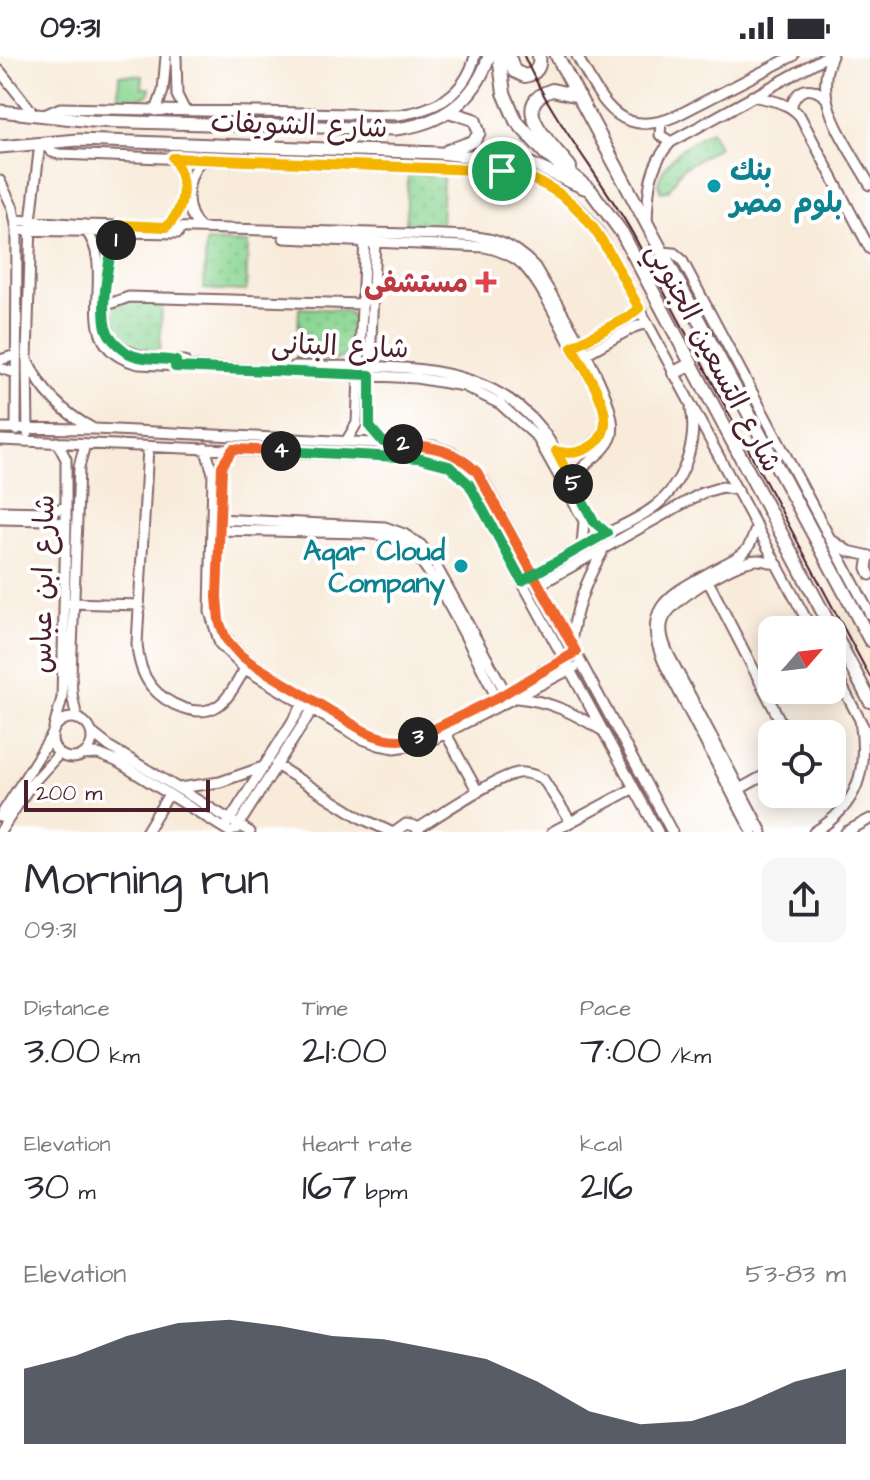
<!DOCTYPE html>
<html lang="en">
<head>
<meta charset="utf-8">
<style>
  body { margin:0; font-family:"Architects Daughter","Playpen Sans Arabic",sans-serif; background:#f7f7f7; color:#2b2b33; height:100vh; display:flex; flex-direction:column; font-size:30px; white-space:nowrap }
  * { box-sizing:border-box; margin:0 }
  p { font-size:26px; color:#7c7c81 }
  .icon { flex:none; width:44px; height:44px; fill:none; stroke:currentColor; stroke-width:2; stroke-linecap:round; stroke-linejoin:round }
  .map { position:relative; height:776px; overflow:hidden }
  .side { display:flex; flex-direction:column; background:#fff; flex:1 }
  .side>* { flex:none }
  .needle { width:52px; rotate:62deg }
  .tools { position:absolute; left:758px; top:560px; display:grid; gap:16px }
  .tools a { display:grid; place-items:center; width:88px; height:88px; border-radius:16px; background:#fff; box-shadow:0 4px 20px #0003; font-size:40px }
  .scale { position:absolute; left:24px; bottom:20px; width:186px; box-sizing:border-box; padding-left:8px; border:4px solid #4a1f2b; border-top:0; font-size:22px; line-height:28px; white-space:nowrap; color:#4a1f2b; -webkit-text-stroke:6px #fff; paint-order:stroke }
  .pin { position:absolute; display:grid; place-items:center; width:68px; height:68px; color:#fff; margin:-34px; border:4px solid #fff; border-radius:50%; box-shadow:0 2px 8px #0007 }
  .km { position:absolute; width:40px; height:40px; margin:-20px; border-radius:50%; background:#222; color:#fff; font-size:22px; line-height:40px; text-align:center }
  .round { display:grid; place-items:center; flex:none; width:84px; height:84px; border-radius:16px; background:#f7f7f7 }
  .headline { display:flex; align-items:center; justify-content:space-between; height:136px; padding:0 24px }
  h1 { font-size:44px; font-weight:600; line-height:60px }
  .metrics { display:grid; grid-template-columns:repeat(3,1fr); gap:12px; height:136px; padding:8px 24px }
  .metrics div { display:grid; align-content:center }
  .metrics b { font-size:40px; font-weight:600 }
  .metrics small { font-size:22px; font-weight:400 }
  .metrics p { font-size:22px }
  .chart { height:224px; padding:16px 24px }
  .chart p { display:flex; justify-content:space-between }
  .chart svg { width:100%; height:144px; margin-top:8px; fill:#111827; opacity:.7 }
  .status { display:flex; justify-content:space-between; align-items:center; height:56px; padding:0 40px; background:#fff; direction:ltr }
  .status svg { height:22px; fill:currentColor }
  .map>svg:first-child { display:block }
  .park { fill:#8ad592; stroke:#6a7a5e; stroke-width:2 }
  .garden { fill:url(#garden-dots); stroke:#6a7a5e; stroke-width:2 }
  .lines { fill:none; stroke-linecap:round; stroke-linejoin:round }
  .minor-casing { stroke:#876668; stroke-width:13 }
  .major-casing { stroke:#876668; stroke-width:15 }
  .highway-casing { stroke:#876668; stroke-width:16 }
  .minor { stroke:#fff; stroke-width:9 }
  .major { stroke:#fff; stroke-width:11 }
  .highway { stroke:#fff; stroke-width:12 }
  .rail { stroke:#4a1f2b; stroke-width:2 }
  .split-1-casing { stroke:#fff; stroke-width:16 }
  .split-2-casing { stroke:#fff; stroke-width:16 }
  .split-3-casing { stroke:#fff; stroke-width:16 }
  .split-4-casing { stroke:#fff; stroke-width:16 }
  .split-5-casing { stroke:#fff; stroke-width:16 }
  .split-6-casing { stroke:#fff; stroke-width:16 }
  .split-1 { stroke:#f5b400; stroke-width:10 }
  .split-2 { stroke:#22a559; stroke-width:10 }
  .split-3 { stroke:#f0652b; stroke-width:10 }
  .split-4 { stroke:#f0652b; stroke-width:10 }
  .split-5 { stroke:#22a559; stroke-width:10 }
  .split-6 { stroke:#f5b400; stroke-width:10 }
  .culture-dot { fill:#0f9aa8; stroke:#fff; stroke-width:3 }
  .health-dot { fill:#e0444e; stroke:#fff; stroke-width:3 }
  .labels { text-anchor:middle; stroke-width:8; stroke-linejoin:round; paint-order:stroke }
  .street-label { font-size:28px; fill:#4a1f2b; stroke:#fff }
  .culture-label { font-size:28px; font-weight:bold; fill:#0d838f; stroke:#fff; text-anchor:start }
  .health-label { font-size:28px; font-weight:bold; fill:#be3a42; stroke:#fff; text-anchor:end }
</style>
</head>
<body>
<div class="status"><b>09:31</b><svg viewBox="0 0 49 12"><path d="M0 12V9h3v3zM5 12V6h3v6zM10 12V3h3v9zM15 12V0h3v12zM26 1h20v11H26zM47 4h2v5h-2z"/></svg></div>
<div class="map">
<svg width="870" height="776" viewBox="0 0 870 776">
  <defs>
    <pattern id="garden-dots" width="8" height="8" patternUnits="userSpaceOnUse" patternTransform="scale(2)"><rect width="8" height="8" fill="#8ad592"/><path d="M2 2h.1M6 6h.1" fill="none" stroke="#79b67e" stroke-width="1.8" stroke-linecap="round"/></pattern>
  </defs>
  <rect width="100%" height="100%" fill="#fff"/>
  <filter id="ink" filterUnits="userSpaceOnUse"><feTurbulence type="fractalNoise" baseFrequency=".0125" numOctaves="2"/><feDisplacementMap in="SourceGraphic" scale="16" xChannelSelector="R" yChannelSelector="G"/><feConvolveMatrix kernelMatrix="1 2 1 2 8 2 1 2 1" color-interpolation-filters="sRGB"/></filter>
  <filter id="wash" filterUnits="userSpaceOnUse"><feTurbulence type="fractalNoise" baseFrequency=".006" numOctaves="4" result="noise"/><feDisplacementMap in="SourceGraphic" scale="32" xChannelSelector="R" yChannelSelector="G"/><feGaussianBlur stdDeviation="1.8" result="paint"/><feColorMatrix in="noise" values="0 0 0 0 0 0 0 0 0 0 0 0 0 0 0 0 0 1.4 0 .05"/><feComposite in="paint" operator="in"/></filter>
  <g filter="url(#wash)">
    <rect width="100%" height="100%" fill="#f8ebda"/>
    <path class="park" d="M119,19l24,1 -1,12h8l-2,7 -11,5 -19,-1z"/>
    <path class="garden" d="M711,75l8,16 -37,22 -14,22 -7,1 -3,-10c10,-28 29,-38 53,-51z
      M408,118l35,1 -2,53 -35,-2z
      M206,185l42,2 -2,48 -42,-2z
      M127,244l35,3 -2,49 -32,-3 -14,-15 -6,-22 5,-7z
      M299,252l43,2 9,4c4,7 4,12 3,20 -2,35 -32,26 -57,25z"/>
  </g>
  <g filter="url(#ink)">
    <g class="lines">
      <g class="minor-casing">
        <path id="minor" d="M176,0l1,39 8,16
          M577,0c24,43 41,85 99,60l117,-60
          M832,0c-22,45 17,90 38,129
          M0,15l33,42
          M752,40c18,4 36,6 48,20l70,133
          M791,52c5,-20 19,-24 34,-11
          M156,55l7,-20 3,-35
          M44,59l16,-7 338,7c37,-5 67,-20 77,-59
          M661,66l-1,13 11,7
          M43,87l9,9 7,2 443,17c41,7 75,28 97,62l213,397
          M0,125l13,27 4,22 -1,200
          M16,164l70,5 358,10c39,2 62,1 91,32 18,32 90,139 76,171 -8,19 -34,25 -37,47
          M647,168c1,-31 1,-58 24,-82l156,-86
          M166,171c20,-18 22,-47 7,-69
          M201,172c-19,-18 -16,-50 1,-69
          M121,173c-2,10 -9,18 -11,28 -14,77 -7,101 74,104
          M17,174l161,3
          M86,175c34,41 -21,116 53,133l277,14 48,8 36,18 37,33 47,84 -2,25
          M284,182l201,9c14,3 28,8 39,19 21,23 38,64 53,91 9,16 21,32 26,50 9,31 -18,51 -47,44
          M375,184l-7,174 2,13 13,15
          M662,196l12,1 8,7 188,354
          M103,246l9,1 17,-6 234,7
          M573,291l55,-30 11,-9
          M580,301l54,-30 13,-4
          M0,304l16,-5
          M29,307c13,29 35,50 63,65
          M295,310c85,2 189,-11 247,64 21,28 34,62 52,92l13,11
          M0,312l16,5
          M0,372l95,1 338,17 20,7 16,11 15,18 188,350
          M28,377l-1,-75 4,-137 9,-78
          M0,384l418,18 31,8 20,18 189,348
          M347,384l10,-17 8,-185
          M148,391l-11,197c1,15 5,30 14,42 15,18 47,34 68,19 11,-8 19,-25 26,-36
          M205,392l8,25 -3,139 10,32 25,25 115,69 19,7 16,3 31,-5 149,-76
          M233,393l-8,11 -4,13 -4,140c7,38 39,53 69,72 23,14 72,48 96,54 45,10 146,-61 187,-84
          M0,455l49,1 17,-5
          M0,463l47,1 19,4
          M216,463l169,8 19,7 17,11 14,19 73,133
          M215,474l148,3c15,1 28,3 41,11 29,19 76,123 95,158
          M833,485l15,10 22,5
          M869,500l-2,12 3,7
          M530,521c21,-13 43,-26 64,-37 20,-11 42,-19 60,-33 29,-22 44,-64 37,-99
          M706,521l81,157
          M537,530l165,-93 20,-6 16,3
          M70,547l69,2
          M571,587c4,-33 14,-61 31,-90
          M832,611l38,72
          M517,642c34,3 58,16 86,33
          M52 682a20 20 0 1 1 40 0a20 20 0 1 1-40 0Z
          M77,663l-5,-25 -1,-19 8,-208 6,-23
          M54,672l8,-30 4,-174v-65l-9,-17
          M91,676l19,15 140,85
          M445,676l33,60
          M82,699l16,-1 18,7 114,71
          M276,709l85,53 30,14
          M179,732l41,-6 43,-15
          M736,735l36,-20
          M0,761l52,-82
          M228,767l78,-123
          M236,773l78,-122
          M417,773c21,-13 80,-53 101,-56 9,-1 17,2 25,6l28,43
          M0,776l30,-46 29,-32
          M146,776l23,-38
          M395,776l11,-8 9,2 4,6
          M552,776l82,-44
          M752,776l-88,-169c-27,-60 12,-71 57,-97 9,-5 20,-9 26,-17 5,-7 7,-15 10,-23
          M762,776l-92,-175c-5,-10 -11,-24 -7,-36 6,-20 64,-54 84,-59 11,-4 21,-1 31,3
          M814,776c45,-27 54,-62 46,-112
          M846,776l24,-13"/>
      </g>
      <g class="major-casing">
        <path id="major" d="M0,55l92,10 303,8c46,-5 80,-28 94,-73
          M0,91l78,-7 361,13 90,10 55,25
          M447,95l27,-10 5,-8 -4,-13 -25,-8"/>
      </g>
      <g class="highway-casing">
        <path id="highway" d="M499,0l5,37 12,28 29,32 46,38 31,42 248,468
          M509,0l5,15 11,5c11,-2 16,-9 14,-20
          M557,0l313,584
          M570,111c-15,-20 -65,-62 -18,-77l27,6
          M674,317l17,-9"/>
      </g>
      <use href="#minor" class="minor"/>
      <use href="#major" class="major"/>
      <use href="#highway" class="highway"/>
      <path class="rail" d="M524,0c28,64 75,118 109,178l237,443"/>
    </g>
  </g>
  <g class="lines" filter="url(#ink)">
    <g class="split-1-casing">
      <path id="split-1" d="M116,184l5,-15 45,2c20,-18 22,-47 7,-69l329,13"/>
    </g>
    <g class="split-2-casing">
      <path id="split-2" d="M116,184c-9,18 -15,68 -10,88 3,10 12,18 20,24 14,9 34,6 50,9l-1,6 195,8v52l13,15 20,2"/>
    </g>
    <g class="split-3-casing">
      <path id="split-3" d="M403,388c30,2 52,6 74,28l99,180 -79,46 -79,39"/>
    </g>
    <g class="split-4-casing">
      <path id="split-4" d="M281,395l-48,-2 -11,17 -5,131 2,24 7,18 13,15 12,9 113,68c18,9 35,12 54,6"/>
    </g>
    <g class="split-5-casing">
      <path id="split-5" d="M281,395l137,7 31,8 20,18 53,97 85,-48 -13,-11 -21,-38"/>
    </g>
    <g class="split-6-casing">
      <path id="split-6" d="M502,115c81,14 102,73 137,137l-11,9 -56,30c13,24 53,75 21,98 -12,8 -23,10 -37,6l17,33"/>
    </g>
    <use href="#split-1" class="split-1"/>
    <use href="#split-2" class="split-2"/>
    <use href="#split-3" class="split-3"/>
    <use href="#split-4" class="split-4"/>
    <use href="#split-5" class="split-5"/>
    <use href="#split-6" class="split-6"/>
  </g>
  <g class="culture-dot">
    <circle cx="714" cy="130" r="8"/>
    <circle cx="461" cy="510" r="8"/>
  </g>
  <path class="health-dot" d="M482 214h8v8h8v8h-8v8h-8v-8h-8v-8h8z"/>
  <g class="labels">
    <g class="street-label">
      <text transform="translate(299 68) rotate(2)" y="10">شارع الشويفات</text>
      <text transform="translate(340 289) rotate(2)" y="10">شارع البتانى</text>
      <text transform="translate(715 301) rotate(62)" y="10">شارع التسعين الجنوبي</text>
      <text transform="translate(42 528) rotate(-89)" y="10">شارع ابن عباس</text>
    </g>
    <g class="culture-label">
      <text x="730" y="124">بنك<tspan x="730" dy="32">بلوم مصر</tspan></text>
      <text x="445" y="504" text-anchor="end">Aqar Cloud<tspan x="445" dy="32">Company</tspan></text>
    </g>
    <g class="health-label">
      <text x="468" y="236">مستشفى</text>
    </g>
  </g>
</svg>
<div class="tools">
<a><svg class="needle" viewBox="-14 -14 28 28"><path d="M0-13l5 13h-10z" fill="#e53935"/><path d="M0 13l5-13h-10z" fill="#7c7c81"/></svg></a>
<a><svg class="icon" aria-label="locate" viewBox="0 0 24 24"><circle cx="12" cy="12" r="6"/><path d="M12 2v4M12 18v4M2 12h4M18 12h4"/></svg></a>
</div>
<div class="scale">200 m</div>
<div class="pin" style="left:502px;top:115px;background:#1e9e55"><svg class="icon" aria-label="arrive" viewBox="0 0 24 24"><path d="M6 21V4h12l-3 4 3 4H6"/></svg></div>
<b class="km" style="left:116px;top:184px">1</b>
<b class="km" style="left:403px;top:388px">2</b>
<b class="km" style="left:418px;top:681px">3</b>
<b class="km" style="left:281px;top:395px">4</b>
<b class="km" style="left:573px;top:428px">5</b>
</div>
<section class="side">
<div class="headline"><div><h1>Morning run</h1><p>09:31</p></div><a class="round"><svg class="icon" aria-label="share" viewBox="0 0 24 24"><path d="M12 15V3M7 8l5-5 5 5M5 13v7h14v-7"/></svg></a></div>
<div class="metrics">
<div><p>Distance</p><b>3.00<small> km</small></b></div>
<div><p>Time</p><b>21:00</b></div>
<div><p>Pace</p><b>7:00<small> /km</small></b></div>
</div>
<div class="metrics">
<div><p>Elevation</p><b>30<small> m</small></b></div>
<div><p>Heart rate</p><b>167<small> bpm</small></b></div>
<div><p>kcal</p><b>216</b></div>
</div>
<div class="chart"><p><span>Elevation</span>53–83 m</p>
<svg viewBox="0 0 160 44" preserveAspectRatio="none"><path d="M0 44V21L10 17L20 11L30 7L40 6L50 8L60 11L70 12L80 15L90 18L100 25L110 34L120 38L130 37L140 32L150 25L160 21V44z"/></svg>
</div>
</section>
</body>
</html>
